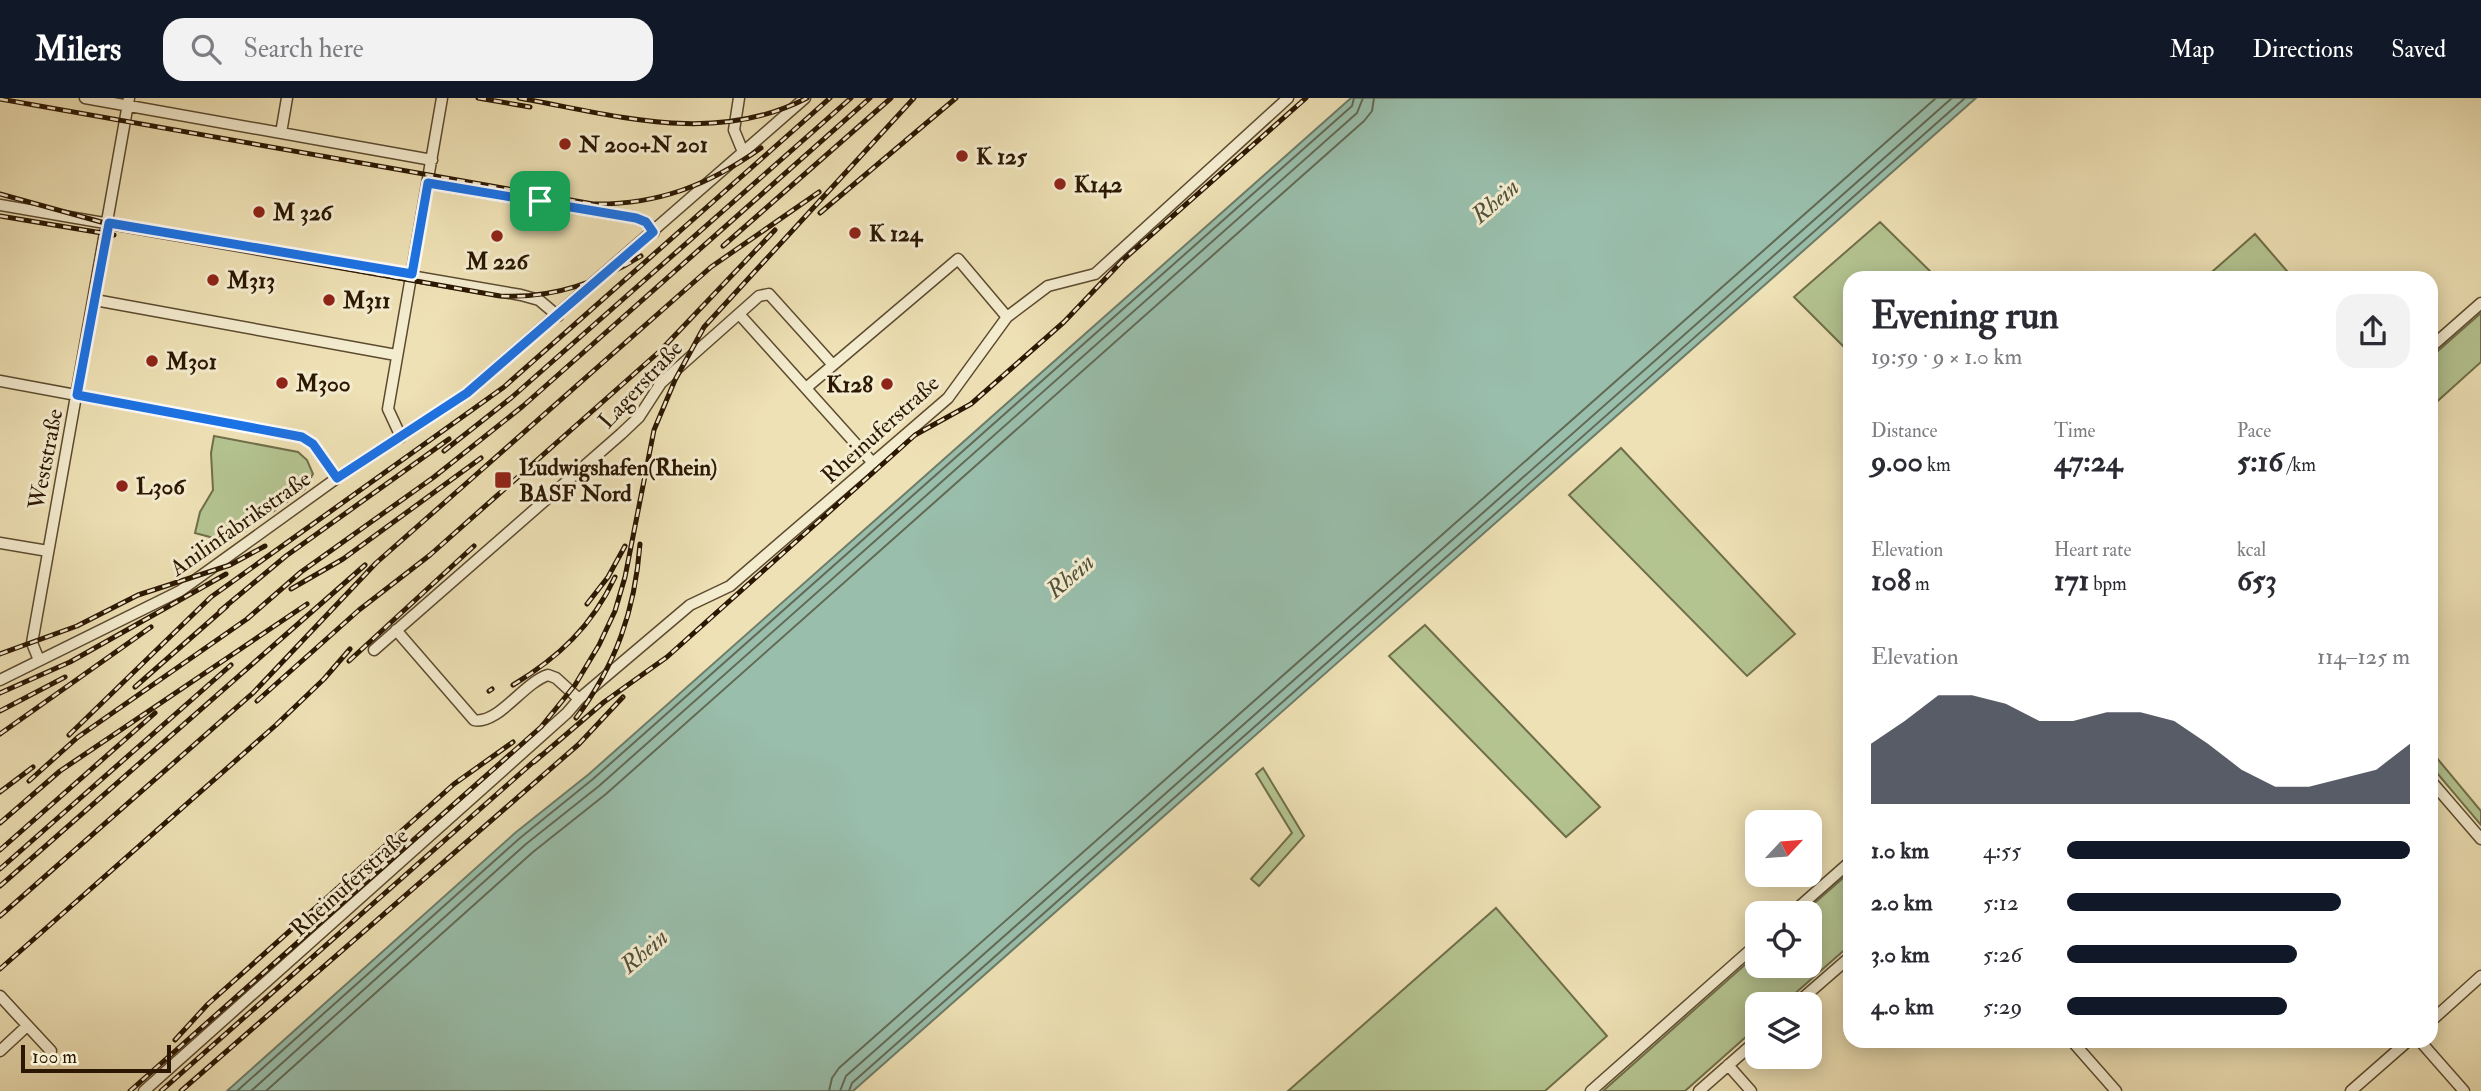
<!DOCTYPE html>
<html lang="en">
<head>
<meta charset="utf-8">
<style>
  body { margin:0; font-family:"IM FELL Double Pica",serif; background:#f2f2f3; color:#2b2b33; height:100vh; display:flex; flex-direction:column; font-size:26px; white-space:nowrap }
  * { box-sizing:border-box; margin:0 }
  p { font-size:23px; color:#7c7c81 }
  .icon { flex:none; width:38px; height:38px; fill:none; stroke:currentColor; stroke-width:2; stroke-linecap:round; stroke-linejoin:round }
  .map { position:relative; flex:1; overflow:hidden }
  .panel { position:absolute; left:1843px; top:173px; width:595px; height:777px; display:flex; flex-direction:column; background:#fff; border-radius:21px; box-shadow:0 4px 18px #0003 }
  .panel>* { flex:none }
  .needle { width:46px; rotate:64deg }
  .fabs { position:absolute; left:1745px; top:712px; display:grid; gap:14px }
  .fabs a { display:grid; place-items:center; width:77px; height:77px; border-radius:14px; background:#fff; box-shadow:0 4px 18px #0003; font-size:35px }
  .scale { position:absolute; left:21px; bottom:18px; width:150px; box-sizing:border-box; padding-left:7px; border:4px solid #2b1702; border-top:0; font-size:19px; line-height:24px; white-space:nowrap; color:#2b1702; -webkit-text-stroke:5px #f4eccf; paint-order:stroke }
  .pin { position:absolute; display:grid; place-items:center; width:60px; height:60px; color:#fff; margin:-30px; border-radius:14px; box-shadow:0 4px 10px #0006 }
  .round { display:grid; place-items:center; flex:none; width:74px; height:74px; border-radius:21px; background:#f2f2f3 }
  .headline { display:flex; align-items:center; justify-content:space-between; height:119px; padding:0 28px }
  h1 { font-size:38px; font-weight:800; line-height:52px }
  .figures { display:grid; grid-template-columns:repeat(3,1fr); gap:10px; height:119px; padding:7px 28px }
  .figures div { display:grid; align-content:center }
  .figures b { font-size:30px; font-weight:800 }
  .figures small { font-size:19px; font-weight:400 }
  .figures p { font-size:19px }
  .chart { height:196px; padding:14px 28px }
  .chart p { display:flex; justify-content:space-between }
  .chart svg { width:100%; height:126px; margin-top:7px; fill:#111827; opacity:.7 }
  ul { padding:0 28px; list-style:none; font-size:23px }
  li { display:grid; grid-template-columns:112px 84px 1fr; align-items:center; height:52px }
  li i { height:18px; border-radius:9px; background:#111827 }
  header { display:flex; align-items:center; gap:42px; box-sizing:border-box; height:98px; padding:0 35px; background:#111827; color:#fff }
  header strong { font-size:33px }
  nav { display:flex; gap:38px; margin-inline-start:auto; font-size:24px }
  .search { width:490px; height:63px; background:#f2f2f3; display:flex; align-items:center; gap:18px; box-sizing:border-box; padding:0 24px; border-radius:21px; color:#7c7c81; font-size:26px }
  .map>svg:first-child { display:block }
  .green { fill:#b4c491; stroke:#706e4a; stroke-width:2 }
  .water { fill:#99beab; stroke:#6d7b67; stroke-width:2 }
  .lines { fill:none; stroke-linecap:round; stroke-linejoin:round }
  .shore { stroke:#626a56; stroke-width:2 }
  .minor-casing { stroke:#5c4a2f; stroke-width:13 }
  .minor { stroke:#f4eccf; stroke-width:10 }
  .rail-casing { stroke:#2b1702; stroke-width:5 }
  .rail { stroke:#f4eccf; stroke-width:2.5; stroke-dasharray:8; stroke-linecap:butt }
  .route-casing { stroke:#fff; stroke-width:14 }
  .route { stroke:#1a73e8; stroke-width:9 }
  .poi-dot { fill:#8f2418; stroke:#f4eccf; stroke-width:2.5 }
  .labels { text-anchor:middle; stroke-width:6; stroke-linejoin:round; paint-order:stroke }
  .poi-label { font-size:23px; font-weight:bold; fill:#2b1702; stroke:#f4eccf; text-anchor:start }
  .street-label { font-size:23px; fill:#2b1702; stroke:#f4eccf }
  .water-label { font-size:24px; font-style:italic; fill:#52513d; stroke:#f4eccf }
</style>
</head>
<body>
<header>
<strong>Milers</strong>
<div class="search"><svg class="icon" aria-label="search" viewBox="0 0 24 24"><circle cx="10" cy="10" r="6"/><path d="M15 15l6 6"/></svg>Search here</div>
<nav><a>Map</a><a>Directions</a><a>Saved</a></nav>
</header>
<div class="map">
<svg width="2481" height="993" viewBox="0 0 2481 993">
  <rect width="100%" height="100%" fill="#eee1b5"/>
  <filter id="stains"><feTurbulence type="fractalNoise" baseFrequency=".00286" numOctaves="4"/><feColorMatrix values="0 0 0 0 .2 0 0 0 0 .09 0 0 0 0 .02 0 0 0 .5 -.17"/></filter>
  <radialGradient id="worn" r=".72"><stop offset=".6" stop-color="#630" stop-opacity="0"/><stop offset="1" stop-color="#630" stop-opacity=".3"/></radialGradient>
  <path class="green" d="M1880,124l57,56h-87v75l-56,-56z
    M2255,136l38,44h-88z
    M2481,215v49l-50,45v-50z
    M214,338l84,16 9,8 6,14 -9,16 -79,55 -4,-5 -26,-7 5,-21 13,-22 -2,-37z
    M1621,350l174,186 -48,42 -178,-181z
    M1425,527l175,182 -34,30 -177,-181z
    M2431,653l50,60v14l-50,-59z
    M1263,670l41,68 -45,50 -8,-7 41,-46 -36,-59z
    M1850,774v73l-67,59h-26v23l-72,64h-82l154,-137v12h53v-52l-7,-1z
    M1496,810l111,128 -62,55h-257z"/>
  <path class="water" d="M1351,0h625l-1123,993h-626l288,-258 74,-59z"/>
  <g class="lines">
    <path class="shore" d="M237,993l283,-253 73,-59 759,-673 2,-8
      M251,993l275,-247 73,-58 758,-673 6,-15
      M266,993l267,-239 73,-58 758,-673 8,-10 2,-13
      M829,993l3,-13 7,-10 1097,-970
      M840,993l6,-15 1106,-978
      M849,993l3,-8 1113,-985"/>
    <g class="minor-casing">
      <path id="minor" d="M85,0l347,62
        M739,0l-5,32 9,22
        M281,35l6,-35
        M428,85l208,35 10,4 8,10
        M0,107l521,90 18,5 19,16
        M95,202l301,55
        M739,216l134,149
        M2431,249l50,-44
        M0,283l302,56 11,7 24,34
        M806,290l152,-129 49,58
        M401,339l-13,-28 54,-311
        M0,445l48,8
        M396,532l78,90c24,5 49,-37 74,-45l8,3 23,21
        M374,552l247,-216 18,-17 22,-34 98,-87 10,-2 64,71
        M39,562l-7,-17 97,-545
        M0,582l180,-89 157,-113 130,-85 338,-295
        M2431,683l50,58
        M1791,816l59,-52
        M0,898l51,55
        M1796,906l54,-47
        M2431,923l50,-45
        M2072,943l44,50
        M2420,943l44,50
        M0,953l27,-25
        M1728,967l23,26
        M144,993l423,-378 12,-14 111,-94 40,-19 218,-188 59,-81 41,-31 47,-12 193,-176
        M1591,993l166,-147
        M1699,993l58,-51
        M2351,993l57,-50"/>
    </g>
    <use href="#minor" class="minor"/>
    <g class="rail-casing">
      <path id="rail" d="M478,0l52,9
        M519,0c96,17 195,48 288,0
        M0,1l593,105c65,1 116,-19 168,-56
        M0,96l130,36 370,66c51,3 98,-13 141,-40
        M820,115l136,-115
        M0,118l114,19
        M723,148l168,-148
        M444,353l67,-53 340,-300
        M291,491l52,-30 138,-101
        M587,506l21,-27 17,-31
        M220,513l66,-55 163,-117
        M0,556l77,-28 61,-31 92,-30 35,-19
        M349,563l125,-115
        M513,587c46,-28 79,-59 102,-108
        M135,589l92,-81
        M489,593l3,-2
        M0,595l70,-31 156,-88
        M257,603l102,-91 71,-55 230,-204 115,-121
        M0,613l65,-34
        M576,620c40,-53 59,-108 64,-174
        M0,636l151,-107
        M69,637l142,-138 293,-210 326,-289
        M534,664l70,-60 63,-45 248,-222 56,-31 93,-82 59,-62 183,-162
        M29,683l49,-44 169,-118 54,-47 133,-95 89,-71 347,-308
        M0,694l33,-25
        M0,725l60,-52 247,-167
        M0,752l155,-137
        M0,771l231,-204
        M0,788l365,-321
        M0,818l254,-224 122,-129 85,-75 250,-221 108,-75
        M0,871l276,-244 48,-46 26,-30
        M175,942l33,-36 246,-220 59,-42
        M130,993l411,-364 34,-42 24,-40 16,-34 10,-34 29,-147 21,-50 29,-53 210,-229
        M161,993l379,-335
        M181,993l398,-347 44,-47"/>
    </g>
    <use href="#rail" class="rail"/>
  </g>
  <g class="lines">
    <g class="route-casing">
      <path id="route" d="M428,85l208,35 10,4 7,10 -186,161 -130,85 -24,-34 -11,-7 -225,-42 32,-172 303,51z"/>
    </g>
    <use href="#route" class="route"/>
  </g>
  <g class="poi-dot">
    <circle cx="565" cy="46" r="7"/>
    <circle cx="962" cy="58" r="7"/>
    <circle cx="1060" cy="86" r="7"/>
    <circle cx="259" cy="114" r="7"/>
    <circle cx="855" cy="135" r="7"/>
    <circle cx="497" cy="138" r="7"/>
    <circle cx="213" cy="182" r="7"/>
    <circle cx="329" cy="202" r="7"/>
    <circle cx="152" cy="263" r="7"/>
    <circle cx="282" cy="285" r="7"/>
    <circle cx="887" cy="286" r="7"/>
    <rect x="494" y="373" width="18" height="18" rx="3.5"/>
    <circle cx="122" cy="388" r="7"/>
  </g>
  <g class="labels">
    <g class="poi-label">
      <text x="579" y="54">N 200+N 201</text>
      <text x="976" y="66">K 125</text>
      <text x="1074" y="94">K142</text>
      <text x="273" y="122">M 326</text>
      <text x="869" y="143">K 124</text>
      <text x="497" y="171" text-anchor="middle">M 226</text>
      <text x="227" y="190">M313</text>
      <text x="343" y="210">M311</text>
      <text x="166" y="271">M301</text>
      <text x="296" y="293">M300</text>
      <text x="873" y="294" text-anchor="end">K128</text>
      <text x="519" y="377">Ludwigshafen(Rhein)<tspan x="519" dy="26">BASF Nord</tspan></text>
      <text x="136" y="396">L306</text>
    </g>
    <g class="street-label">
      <text transform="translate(640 286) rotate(-47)" y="8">Lagerstraße</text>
      <text transform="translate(880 331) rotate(-42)" y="8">Rheinuferstraße</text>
      <text transform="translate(45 361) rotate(-79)" y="8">Weststraße</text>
      <text transform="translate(240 425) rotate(-35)" y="8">Anilinfabrikstraße</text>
      <text transform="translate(349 784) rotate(-42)" y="8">Rheinuferstraße</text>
    </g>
    <g class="water-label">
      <text transform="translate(1495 103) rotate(-41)" y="8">Rhein</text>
      <text transform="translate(1070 478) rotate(-41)" y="8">Rhein</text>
      <text transform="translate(644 853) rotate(-41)" y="8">Rhein</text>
    </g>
  </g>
  <rect width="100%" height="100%" filter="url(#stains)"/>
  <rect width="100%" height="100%" fill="url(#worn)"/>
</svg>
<div class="fabs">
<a><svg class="needle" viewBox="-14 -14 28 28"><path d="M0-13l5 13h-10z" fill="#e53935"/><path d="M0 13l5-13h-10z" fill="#7c7c81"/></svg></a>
<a><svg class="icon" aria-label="locate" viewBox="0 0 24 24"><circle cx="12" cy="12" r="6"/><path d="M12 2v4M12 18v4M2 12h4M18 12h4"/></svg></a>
<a><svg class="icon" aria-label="layers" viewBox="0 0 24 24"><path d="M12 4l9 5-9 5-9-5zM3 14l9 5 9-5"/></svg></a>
</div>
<div class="scale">100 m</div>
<div class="pin" style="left:540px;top:103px;background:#1e9e55"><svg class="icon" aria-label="arrive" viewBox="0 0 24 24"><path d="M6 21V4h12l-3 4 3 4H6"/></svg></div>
<section class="panel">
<div class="headline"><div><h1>Evening run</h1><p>19:59 · 9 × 1.0 km</p></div><a class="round"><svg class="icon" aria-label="share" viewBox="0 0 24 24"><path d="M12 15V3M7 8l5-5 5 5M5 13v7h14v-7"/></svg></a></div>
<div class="figures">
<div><p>Distance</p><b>9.00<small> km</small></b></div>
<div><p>Time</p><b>47:24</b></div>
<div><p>Pace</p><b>5:16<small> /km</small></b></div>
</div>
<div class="figures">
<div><p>Elevation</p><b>108<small> m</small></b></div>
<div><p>Heart rate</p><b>171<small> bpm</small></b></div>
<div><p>kcal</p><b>653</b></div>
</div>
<div class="chart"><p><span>Elevation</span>114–125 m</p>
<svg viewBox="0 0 160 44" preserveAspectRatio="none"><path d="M0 44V23L10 15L20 6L30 6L40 9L50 15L60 15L70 12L80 12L90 15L100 23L110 32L120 38L130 38L140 35L150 32L160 23V44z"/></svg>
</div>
<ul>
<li><b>1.0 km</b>4:55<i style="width:100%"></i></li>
<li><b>2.0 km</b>5:12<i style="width:80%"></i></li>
<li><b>3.0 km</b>5:26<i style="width:67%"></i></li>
<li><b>4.0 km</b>5:29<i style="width:64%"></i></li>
</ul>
</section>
</div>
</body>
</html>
